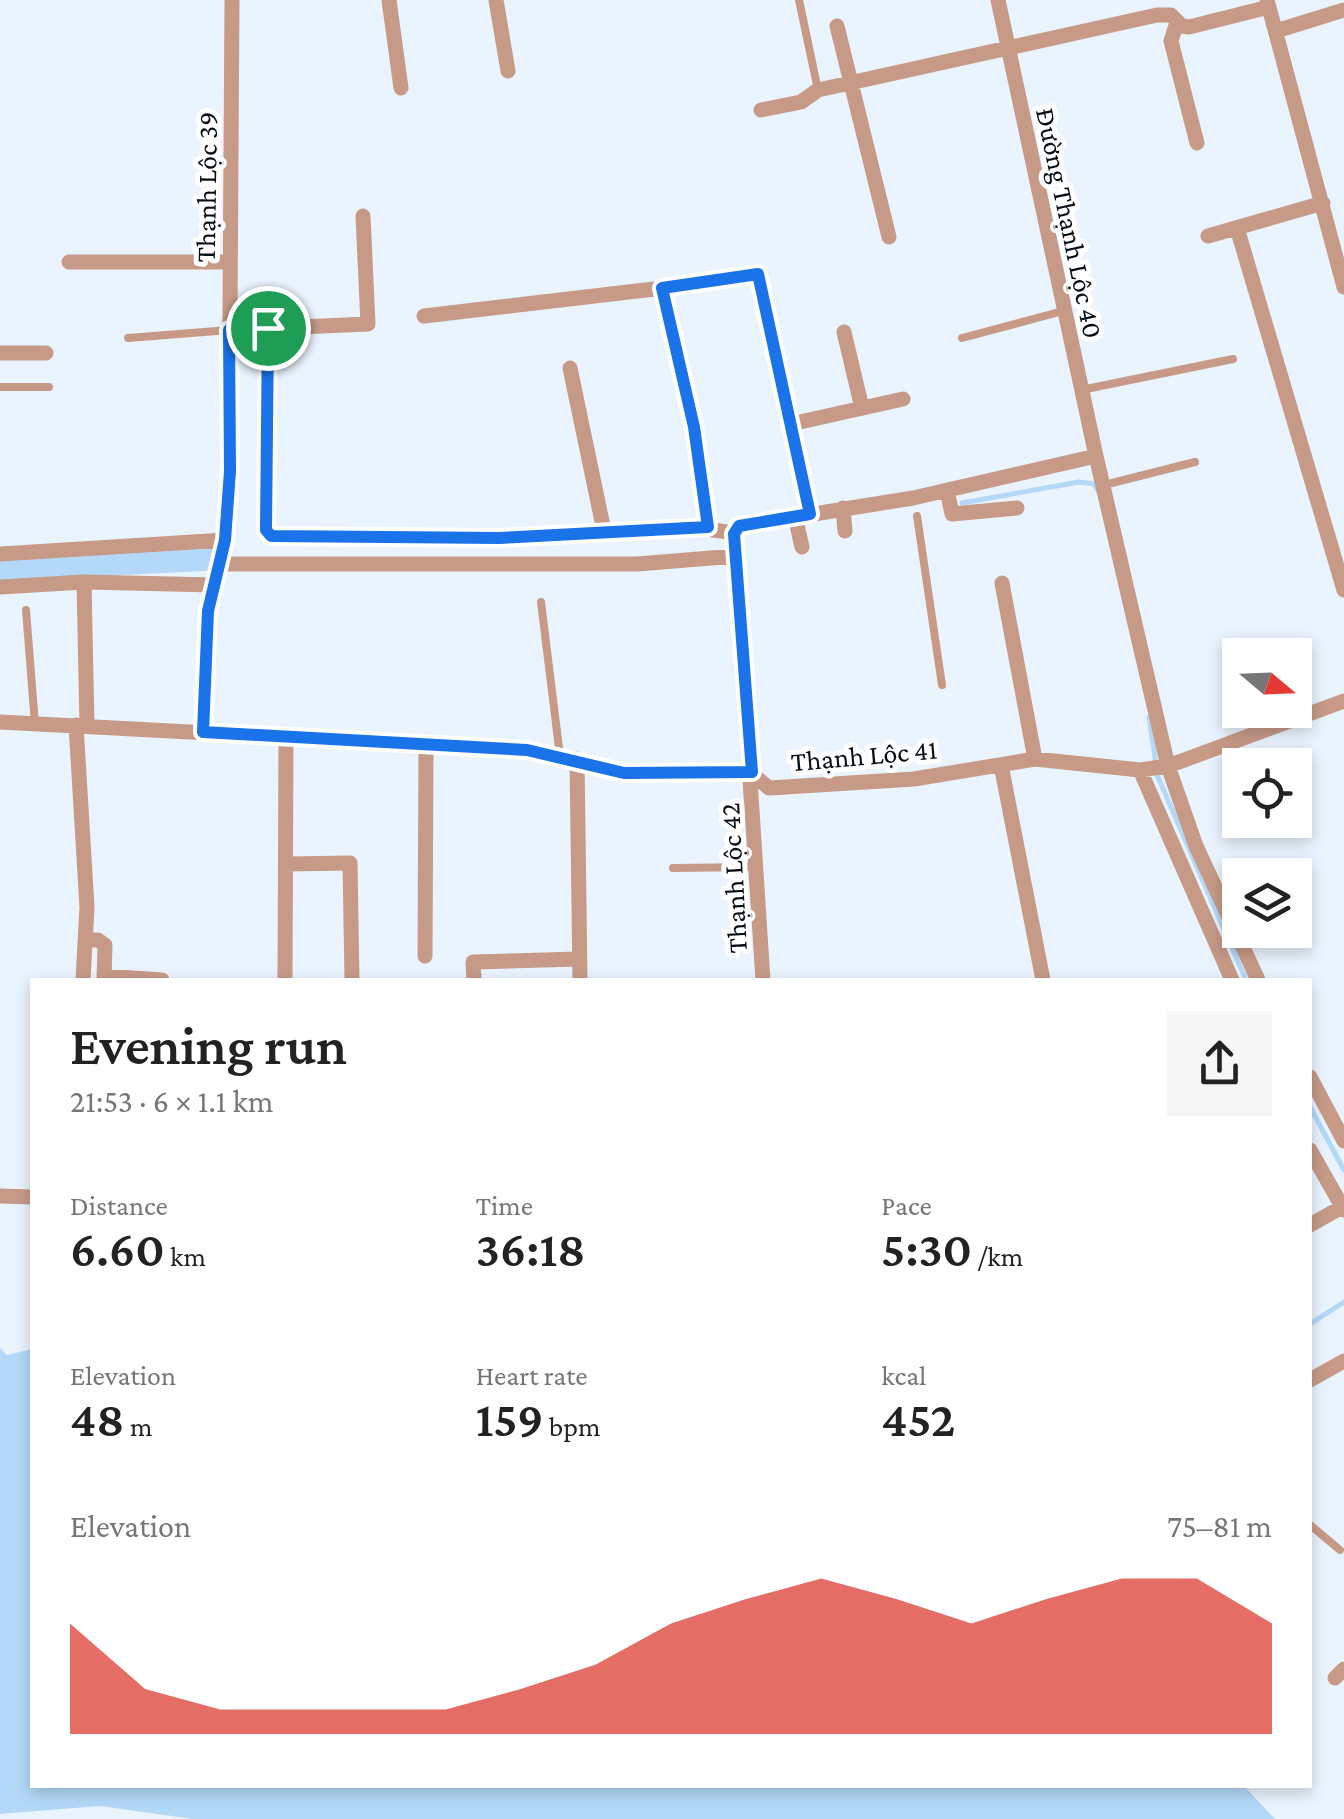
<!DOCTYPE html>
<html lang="en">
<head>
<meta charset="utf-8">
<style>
  body { margin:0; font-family:"Crimson Pro",serif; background:#f6f6f6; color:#222; height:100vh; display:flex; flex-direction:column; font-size:38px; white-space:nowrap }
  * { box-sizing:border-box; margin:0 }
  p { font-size:32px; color:#767676 }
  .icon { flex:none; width:55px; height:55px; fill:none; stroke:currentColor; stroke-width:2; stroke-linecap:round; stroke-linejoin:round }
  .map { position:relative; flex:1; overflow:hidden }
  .sheet { position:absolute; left:30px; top:978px; width:1282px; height:810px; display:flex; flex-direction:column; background:#fff; border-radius:0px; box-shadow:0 5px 15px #0003 }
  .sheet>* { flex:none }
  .needle { width:65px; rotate:109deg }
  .tools { position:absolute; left:1222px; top:638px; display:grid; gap:20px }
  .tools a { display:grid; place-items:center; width:90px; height:90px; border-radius:0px; background:#fff; box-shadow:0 5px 15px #0003; font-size:50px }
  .pin { position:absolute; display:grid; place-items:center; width:85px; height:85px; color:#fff; margin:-42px; border:5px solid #fff; border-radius:50%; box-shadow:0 2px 10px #0007 }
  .round { display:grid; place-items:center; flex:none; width:105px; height:105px; border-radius:0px; background:#f6f6f6 }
  .head { display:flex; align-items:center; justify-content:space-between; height:170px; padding:0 40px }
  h1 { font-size:55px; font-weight:600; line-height:75px }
  .stats { display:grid; grid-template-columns:repeat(3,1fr); gap:15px; height:170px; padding:10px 40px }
  .stats div { display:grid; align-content:center }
  .stats b { font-size:50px; font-weight:600 }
  .stats small { font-size:28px; font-weight:400 }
  .stats p { font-size:28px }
  .chart { height:280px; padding:20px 40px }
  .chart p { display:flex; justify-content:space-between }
  .chart svg { width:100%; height:180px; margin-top:10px; fill:#d93025; opacity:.7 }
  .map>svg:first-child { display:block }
  .water { fill:#b3d8f8 }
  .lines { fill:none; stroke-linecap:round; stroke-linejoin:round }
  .stream { stroke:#b3d8f8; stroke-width:5 }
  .river { stroke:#b3d8f8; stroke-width:28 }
  .service { stroke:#c69a87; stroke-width:8 }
  .minor { stroke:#c69a87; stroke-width:15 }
  .route-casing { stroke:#fff; stroke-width:20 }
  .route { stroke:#1a73e8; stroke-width:12 }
  .labels { text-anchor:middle; stroke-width:10; stroke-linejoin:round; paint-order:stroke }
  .street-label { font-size:28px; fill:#060e15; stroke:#fff }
</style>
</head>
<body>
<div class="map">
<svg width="1344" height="1819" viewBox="0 0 1344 1819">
  <rect width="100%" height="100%" fill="#eaf4fe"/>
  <path class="water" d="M0,1348l7,7 25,-6v436h1211l32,34h-1082l-93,-13 -100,8z"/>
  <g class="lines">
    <path class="stream" d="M962,503l117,-21 15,2 5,8
      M1149,717l9,60 88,203
      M1310,1107l34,63
      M1310,1324l34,-22"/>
    <path class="river" d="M0,567l204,-10"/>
    <path class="service" d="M799,0l19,90
      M128,338l101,-8
      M962,338l101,-27
      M0,387h49
      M1081,390l152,-31
      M1104,485l91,-23
      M917,516l25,169
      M541,602l19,154
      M26,610l9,114
      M673,868l84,-1
      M1310,1525l30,25"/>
    <path class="minor" d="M389,0l12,88
      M496,0l12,71
      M1267,0l77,287
      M1177,22l-6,19 26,102
      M837,26l52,211
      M1276,31l68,-21
      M761,110l40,-8 17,-12 339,-75h14l11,11 7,1 80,-20
      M1237,228l107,362
      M1208,236l115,-33
      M69,262h161
      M662,288l32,139 14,100
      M424,316l247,-29 87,-13 52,240
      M268,328l-2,202 5,6 228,2 187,-12 48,7
      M229,330l139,-6 -5,-108
      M844,332l18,76
      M0,353h46
      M570,368l34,163
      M791,424l112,-25
      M1096,456l72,310 28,80 62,134
      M947,490l5,24 65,-6
      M843,508l2,23
      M795,516l7,31
      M0,554l225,-14
      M219,564h418l99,-8
      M84,582l3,144
      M1002,583l33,176
      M0,587l84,-5 130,3
      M0,722l527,28 97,23h127l18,15 145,-9 121,-20 105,11 28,-4 176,-65
      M76,725l11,182 -4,73
      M203,732l4,-121 18,-71 4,-69 3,-471
      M577,759l3,221
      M1001,765l42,215
      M1140,770l92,210
      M286,864l64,-1 2,117
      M87,940h11l7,5 -1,35
      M425,956l1,-211
      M104,976l58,4
      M285,980l1,-243
      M474,980l-1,-18 106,-3
      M763,980l-29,-447 5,-7 174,-28 183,-42 -98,-456
      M1310,1077l34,64
      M1310,1150l34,60
      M0,1196l32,1
      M1310,1225l32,-18
      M1310,1380l34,-19
      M1335,1678l9,-9"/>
  </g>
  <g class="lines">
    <g class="route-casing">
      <path id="route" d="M758,274l52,240 -71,12 -5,8 18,238 -128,1 -97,-23 -324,-18 5,-121 17,-71 5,-69 -1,-141 39,-2 -2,202 5,6 228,2 209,-11 -14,-100 -32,-139z"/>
    </g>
    <use href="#route" class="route"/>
  </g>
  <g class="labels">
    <g class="street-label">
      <text transform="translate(206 187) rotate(-89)" y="10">Thạnh Lộc 39</text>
      <text transform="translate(1070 223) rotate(78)" y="10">Đường Thạnh Lộc 40</text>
      <text transform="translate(864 755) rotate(-5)" y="10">Thạnh Lộc 41</text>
      <text transform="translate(733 878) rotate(-93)" y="10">Thạnh Lộc 42</text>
    </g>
  </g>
</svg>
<div class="tools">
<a><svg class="needle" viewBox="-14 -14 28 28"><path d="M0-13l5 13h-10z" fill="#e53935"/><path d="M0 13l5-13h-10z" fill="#767676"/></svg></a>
<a><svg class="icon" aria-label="locate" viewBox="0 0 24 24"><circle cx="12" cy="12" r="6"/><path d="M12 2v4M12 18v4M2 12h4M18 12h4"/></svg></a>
<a><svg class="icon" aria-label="layers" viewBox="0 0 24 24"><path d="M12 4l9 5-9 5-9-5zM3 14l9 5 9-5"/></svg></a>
</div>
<div class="pin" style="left:268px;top:328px;background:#1e9e55"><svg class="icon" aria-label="arrive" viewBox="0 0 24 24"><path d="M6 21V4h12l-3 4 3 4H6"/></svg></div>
<section class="sheet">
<div class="head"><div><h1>Evening run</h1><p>21:53 · 6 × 1.1 km</p></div><a class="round"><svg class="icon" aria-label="share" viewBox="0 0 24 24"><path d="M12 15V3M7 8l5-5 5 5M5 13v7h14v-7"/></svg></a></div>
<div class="stats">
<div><p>Distance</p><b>6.60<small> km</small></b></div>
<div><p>Time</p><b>36:18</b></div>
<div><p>Pace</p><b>5:30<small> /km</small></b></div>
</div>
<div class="stats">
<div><p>Elevation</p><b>48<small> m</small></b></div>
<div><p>Heart rate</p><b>159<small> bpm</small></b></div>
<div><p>kcal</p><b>452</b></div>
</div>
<div class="chart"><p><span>Elevation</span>75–81 m</p>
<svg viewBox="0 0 160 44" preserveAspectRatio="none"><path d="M0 44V17L10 33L20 38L30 38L40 38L50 38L60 33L70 27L80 17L90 11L100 6L110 11L120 17L130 11L140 6L150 6L160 17V44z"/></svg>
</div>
</section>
</div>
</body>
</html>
